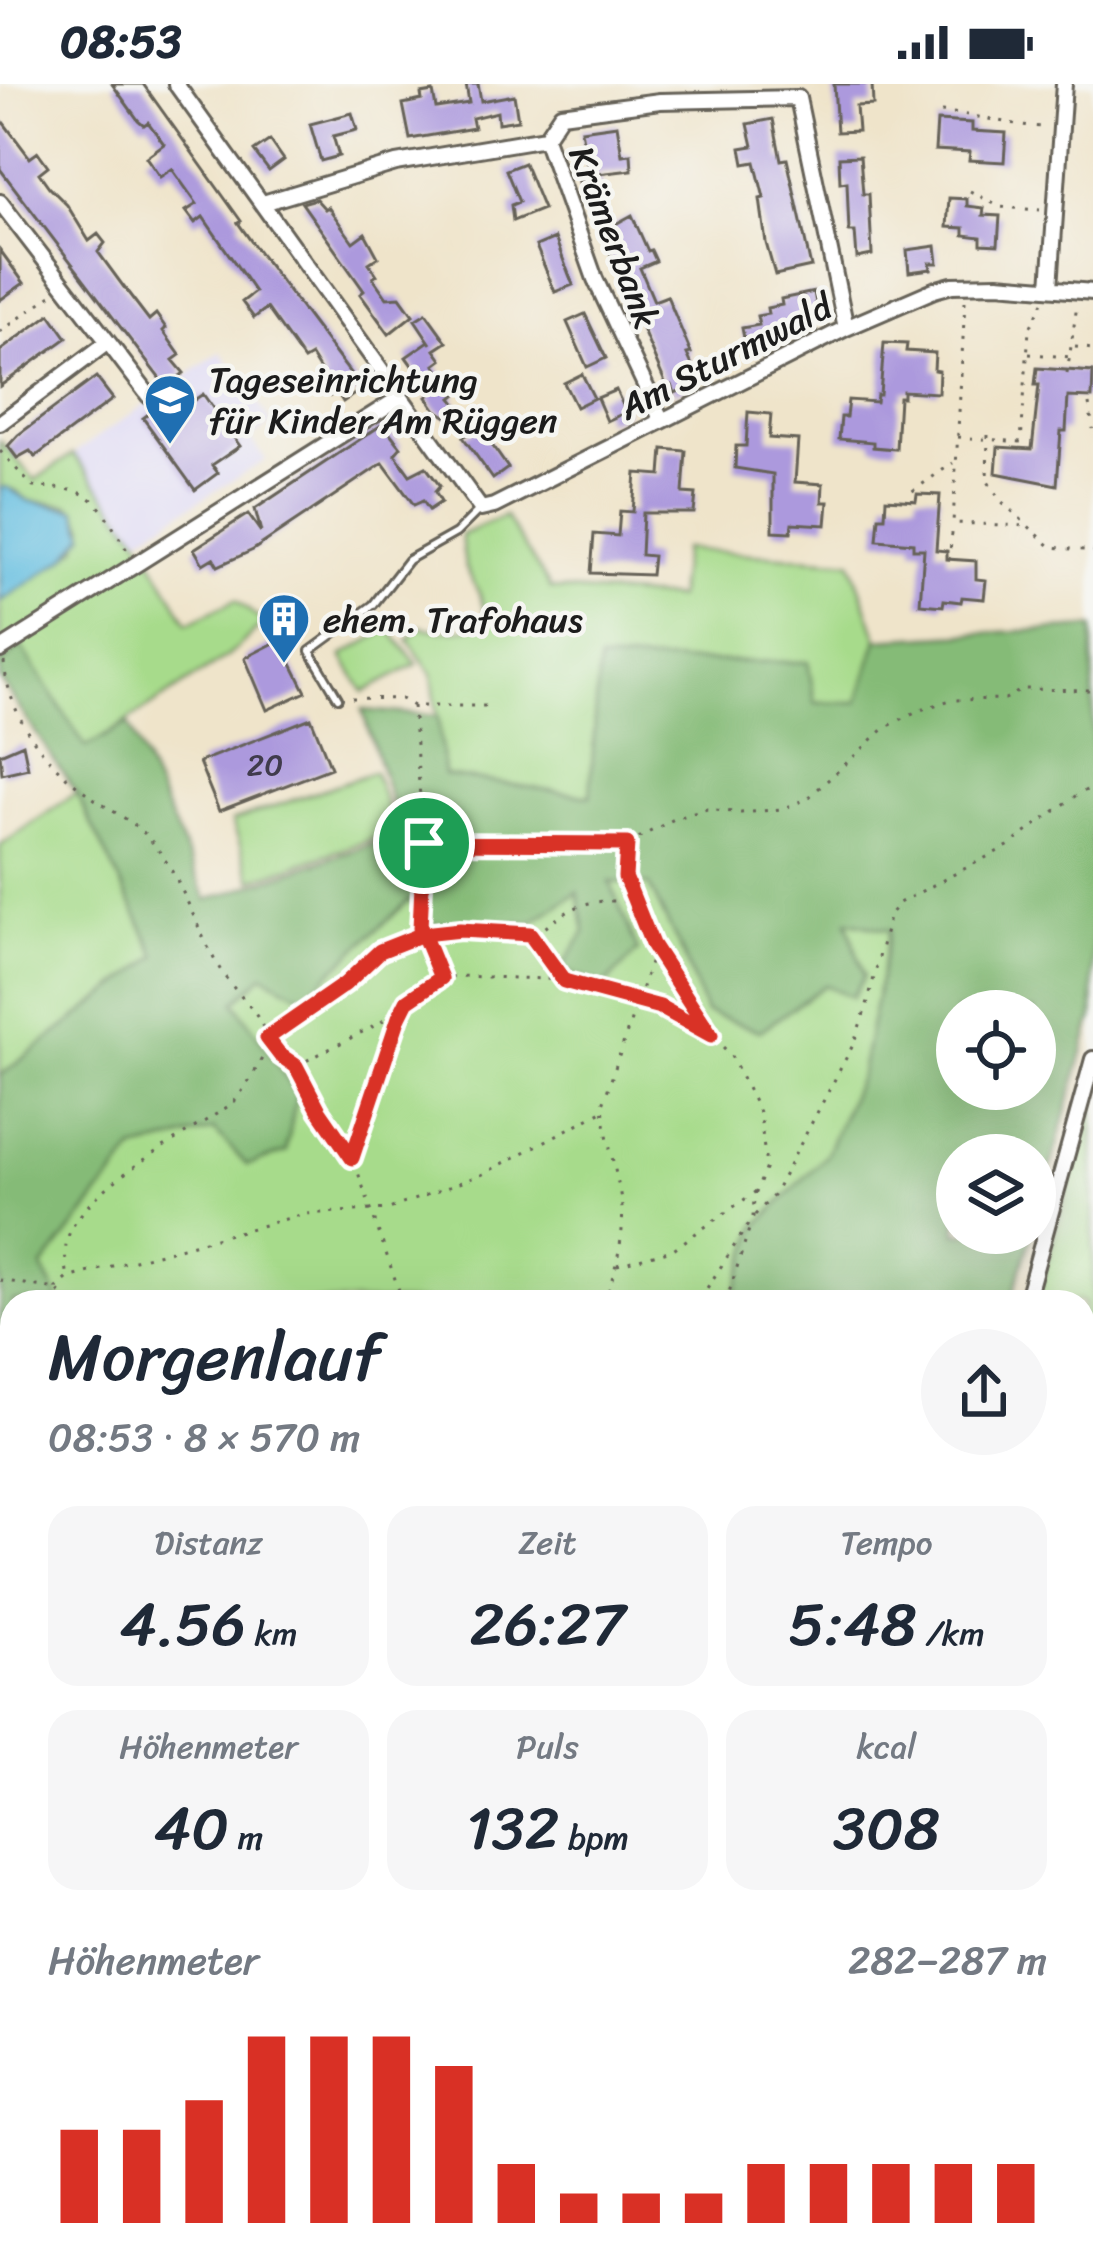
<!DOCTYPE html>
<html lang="de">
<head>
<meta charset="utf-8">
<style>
  body { margin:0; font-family:Sriracha,sans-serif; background:#f6f6f7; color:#1f2937; height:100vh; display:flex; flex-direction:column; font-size:45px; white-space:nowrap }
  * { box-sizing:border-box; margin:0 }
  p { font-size:39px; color:#747a83 }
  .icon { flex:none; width:66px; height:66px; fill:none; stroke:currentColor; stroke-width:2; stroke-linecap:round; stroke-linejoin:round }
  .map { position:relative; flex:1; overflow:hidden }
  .panel { position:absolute; left:0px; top:1206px; width:1095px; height:975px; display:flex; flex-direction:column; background:#fff; border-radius:36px 36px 0 0; box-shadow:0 12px 48px #0002 }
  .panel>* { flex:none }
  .buttons { position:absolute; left:936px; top:906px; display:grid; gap:24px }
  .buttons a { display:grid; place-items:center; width:120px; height:120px; border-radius:50%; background:#fff; box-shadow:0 12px 48px #0002; font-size:60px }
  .pin { position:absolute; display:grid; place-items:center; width:102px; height:102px; color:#fff; margin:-51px; border:6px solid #fff; border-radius:50%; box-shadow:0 3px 12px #0007 }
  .round { display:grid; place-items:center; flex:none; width:126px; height:126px; border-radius:63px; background:#f6f6f7 }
  .head { display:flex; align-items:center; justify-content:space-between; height:204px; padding:0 48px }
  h1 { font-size:66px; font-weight:600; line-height:90px }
  .metrics { display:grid; grid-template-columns:repeat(3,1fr); gap:18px; height:204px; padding:12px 48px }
  .metrics div { display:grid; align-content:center; border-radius:30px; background:#f6f6f7; text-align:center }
  .metrics b { font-size:60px; font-weight:600 }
  .metrics small { font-size:33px; font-weight:400 }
  .metrics p { font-size:33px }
  .chart { height:336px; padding:24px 48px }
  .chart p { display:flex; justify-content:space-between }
  .chart svg { width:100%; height:216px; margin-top:12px; stroke:#d93025; stroke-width:6 }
  .status { display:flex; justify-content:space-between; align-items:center; height:84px; padding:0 60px; background:#fff; direction:ltr }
  .status svg { height:33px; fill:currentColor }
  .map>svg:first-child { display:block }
  .built { fill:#dcd6f6 }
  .green { fill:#a7db8b; stroke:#627c54; stroke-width:3 }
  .forest { fill:#85bb77; stroke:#506c4a; stroke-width:3; fill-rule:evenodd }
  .water { fill:#62bde0; stroke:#3f6c7e; stroke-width:3 }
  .building { fill:#ac99dd }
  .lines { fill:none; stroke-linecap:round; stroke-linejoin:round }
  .service-casing { stroke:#666259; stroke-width:12 }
  .minor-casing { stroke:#666259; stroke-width:20 }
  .path { stroke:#666259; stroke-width:3; stroke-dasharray:3 9; stroke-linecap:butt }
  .service { stroke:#fff; stroke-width:6 }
  .minor { stroke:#fff; stroke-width:14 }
  .route-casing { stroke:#fff; stroke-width:24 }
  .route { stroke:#d93025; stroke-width:15 }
  .labels { text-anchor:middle; stroke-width:9; stroke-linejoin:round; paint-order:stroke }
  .number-label { font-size:30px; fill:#403b4c }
  .street-label { font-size:36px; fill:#1c1c1c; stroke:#f6f6f2 }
  .poi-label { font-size:36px; fill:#1c1c1c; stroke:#f6f6f2; text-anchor:start }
</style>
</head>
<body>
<div class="status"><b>08:53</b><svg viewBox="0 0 49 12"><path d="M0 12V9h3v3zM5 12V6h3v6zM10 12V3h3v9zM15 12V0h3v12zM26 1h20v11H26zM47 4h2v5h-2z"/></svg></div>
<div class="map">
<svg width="1093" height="2180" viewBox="0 0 1093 2180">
  <rect width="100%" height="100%" fill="#f6f6f2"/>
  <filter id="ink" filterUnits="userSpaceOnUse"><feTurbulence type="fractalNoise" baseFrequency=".00833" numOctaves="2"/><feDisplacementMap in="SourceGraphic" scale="24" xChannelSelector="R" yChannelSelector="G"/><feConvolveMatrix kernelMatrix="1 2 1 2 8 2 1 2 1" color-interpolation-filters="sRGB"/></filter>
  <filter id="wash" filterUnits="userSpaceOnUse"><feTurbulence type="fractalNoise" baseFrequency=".004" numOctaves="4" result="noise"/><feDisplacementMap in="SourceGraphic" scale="48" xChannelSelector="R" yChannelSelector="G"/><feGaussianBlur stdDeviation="2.7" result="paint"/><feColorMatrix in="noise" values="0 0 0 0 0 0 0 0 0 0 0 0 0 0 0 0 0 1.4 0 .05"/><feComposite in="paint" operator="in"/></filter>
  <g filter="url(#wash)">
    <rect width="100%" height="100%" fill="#efe4ca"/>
    <path class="built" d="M221,268l51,71 -22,15 16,22 -127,78 -66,-84z"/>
    <path class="green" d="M0,357l35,39 38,-26 66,84 49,85 48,-23 28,23 -36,33 -142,92 -65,-101 -21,19v-64l77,-54 8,-21 -9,-17 -8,-5 -39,-4 -14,-11 -15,-2z
      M505,432l46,73 126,9 6,-49 168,12 27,78 -20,63 -43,1 -225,93 -146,-21 -12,-101 -24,-34 12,-13c25,5 44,6 67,-6l-7,-26 -15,-29 -4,-31z
      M389,545l28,35 -53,28 -22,-36z
      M374,688l22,59 -144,49 -20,-59z
      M76,709l81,163 -157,120v-230z
      M610,797l39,4 35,71 21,56 120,-27 27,11 12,-20 -18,-55 44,9 -29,143 -35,83 -69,70 -25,76h-672l-19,-34 94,-118 79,-20 83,-36 -62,-92 27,-27 42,21 106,-96 24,24 97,-1 48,-31 6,40 18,54z
      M1093,1012v388l-10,-30v-152h-47z
      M1083,1528l10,2v152l-10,-8z"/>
    <path class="forest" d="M1093,543v389l-58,207v-68h-78v78h75l-21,69h-279l25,-76 69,-70 35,-83 29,-143 -43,-9 17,55 -12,21 -27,-12 -65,46 -55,-19 -21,-56 -35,-71 -39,-3 28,69 -34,35 -44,-16 25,-38 -7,-40 -47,31 -98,1 -24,-24 -105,97 -41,-22 -28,27 62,92 -11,58 -39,13 -33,-35 -80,20 -92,118 18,34h-48v233h-12v-459l157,-120 -81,-163 -76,-114v-13l21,-20 65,101 42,-24 79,177 195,-66 -40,-124 76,6 6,59 146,21 9,-135 209,1 7,41 43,-1 20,-63zM957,927h78v78h-78z"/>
    <path class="water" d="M7,403l22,14 47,9 9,24 -19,24 -66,44v-114z"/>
    <g id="blocks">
      <path class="building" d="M112,0h31l98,137 -3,2 18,25 106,141 -19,13 -7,-11 -6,5 -9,-13 5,-3 -15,-24 -7,4 -37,-52 -13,10 -12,-16 13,-10 -52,-75 -8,6 -9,-12 11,-7 -25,-35 -12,8 -14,-20 18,-13 -16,-22 -4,3 -6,-5z
        M466,0h12l3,17 33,-6 4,25 -20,3 -1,-11 -25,6 2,10 -64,11 -7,-35 19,-4 -1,-6 12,-2 3,16 33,-5z
        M834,0h38l1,21 -17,1 2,25 -21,1z
        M352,29l5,17 -24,6 6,20 -18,5 -11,-37z
        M0,34l30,40 8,-6 10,14 -9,7 10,14 18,18 22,36 9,-7 7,9 -7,9 25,34 26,34 7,-6 10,14 -3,3 17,24 -7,5 11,13 -18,14 -166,-218z
        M773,35l8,41 6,-1 24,108 -36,8 -9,-32 -6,-44 4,-1 -9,-36 -11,2 -3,-16 12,-2 -5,-22z
        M937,37l35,2v8l34,2 -2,29 -35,-2 1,-8 -35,-2z
        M617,41l5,30 9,-1 1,16 -43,5 -8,-45z
        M270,56l14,20 -15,11 -15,-20z
        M860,72l3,38h6l3,61 -15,3 -2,-26h-6l-2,-50 -7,1 -1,-26z
        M524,79l19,46 -30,12 -2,-16 8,-3 -13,-32z
        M599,92l7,23 -20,6 -7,-23z
        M949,114l18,1v7l17,2 -1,7 17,1 -2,29 -17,-1v-7l-17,-2v-7l-17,-1z
        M316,115l9,10 3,-2 25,35 12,-9 13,24 -9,6 8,12 -4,3 14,20 13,-1 13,18 -24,19 -29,-40 4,-3 -62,-88z
        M632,131l16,36 3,-1 5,11 -16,7 14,33 13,-5 24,57 -4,1 9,20 -10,5 3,8 -14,6 -3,-8 -5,2 -66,-155z
        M555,154l18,47 -18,7 -19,-46z
        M936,162l2,17h-8l1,6 -22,3 -2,-22z
        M0,166l24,33 -24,17z
        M814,208l5,29 -47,10 1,5 -28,7 -3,-15 17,-3 -2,-9 11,-2 -1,-6 15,-3 -1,-6z
        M426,229l21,29 -12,8 7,10 -7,5 21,30 -4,3 10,13 -12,8 -14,-9 -9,-13 5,-4 -26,-36 23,-16 2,3 -16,-24z
        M50,230l17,24 -67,48v-35z
        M585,230l21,44 -19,9 -20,-45z
        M884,259l23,1 -1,7 29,2 -1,17 5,1 -1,22 -35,-2v6h-4l-3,52 -23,-2v-5l-34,-3 2,-22h5l2,-17 28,2 1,-7h3z
        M1037,284l56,4 -1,26 -24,-1 -2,34h-5l-4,54 -61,-12 2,-26 34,2 7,-64h-4z
        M582,290l12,24 -18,9 -12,-24z
        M96,293l17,22 -78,58 -5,-6 -13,7 -9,-12 10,-11z
        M616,306l10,22 -19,9 -10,-23z
        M203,310l37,52 -28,19 6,8 -23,17 -52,-72 23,-17 9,12z
        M748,328l23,2 -2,24 29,2 -3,42 28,2 -1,18h6l-2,23 -34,-2 -1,9 -18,-1v-57l-38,-6 1,-22h10z
        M383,340l18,23 -6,7 15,21 16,-8 14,19 -5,6 6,10 -12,8 -6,-9 -9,4 -31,-42 -130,87 -35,16 -5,-8 -10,6 -9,-15 54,-35 13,18 -6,-23z
        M480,344l28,40 -15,11 -30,-42z
        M663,365l23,2 -3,42 13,1 -2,19h-51l-2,42 12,1 -2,19 -60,-2 3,-39 24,2 2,-25 13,1 3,-39 25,2z
        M917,410l23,1 -4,55 11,1v8l29,2v18l10,1 -2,19 -22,-2 -1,5 -17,-2 -1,6 -23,-2 4,-55h-11v-6l-36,-3 2,-23h6l1,-18 30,2z
        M280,556l26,52 -39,18 -22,-52z
        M311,634l20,50 -112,43 -20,-49z
        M23,660l5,24 -26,6 -2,-20z"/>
    </g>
  </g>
  <g filter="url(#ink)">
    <use href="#blocks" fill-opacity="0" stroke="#666259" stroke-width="3"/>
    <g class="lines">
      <g class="service-casing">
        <path id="service" d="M338,614l-28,-47 63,-46 35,-45 48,-27 22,-22
          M0,2137l12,12
          M33,2169l12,11"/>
      </g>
      <g class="minor-casing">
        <path id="minor" d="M176,0l305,425 13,-3 352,-178 88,-38 18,-5 46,-1 95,8
          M545,54l50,141 67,142
          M0,118l108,140 -108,81
          M263,119l133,-40 149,-25 16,-24 99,-13 138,-3 48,230
          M1050,203l14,-203
          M108,258l41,54
          M0,566l401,-253
          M1026,1218l67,-243
          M1083,1395l10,68
          M1083,1515l10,2
          M0,1962l12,-7
          M429,2169l13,11"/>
      </g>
      <path class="path" d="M941,28c36,2 68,14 105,15
        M970,107l30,16 40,3
        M965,217l-12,222 75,3
        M0,248l54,-39
        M1075,263l18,2
        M1029,270l43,3
        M1067,290l10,-69
        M1089,320l4,25
        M988,351l-1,45 13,20 51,47 42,4
        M958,353l63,5 8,-112 14,-28
        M0,367l33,36c65,1 62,12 95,65
        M913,418l-2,-10 42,-29
        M949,476l4,-35
        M4,578c6,62 45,105 95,140 14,10 33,19 46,32 37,39 49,93 76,137 14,22 41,42 46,69 2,13 -25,53 -34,63 -44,31 -151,84 -166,137 -3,12 -1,26 1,38
        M352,614l49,1 12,7h80
        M413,622l11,143 -4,79 20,48
        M424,759l203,1 47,-25 33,-10 34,4 41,-4 25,-10 78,-71 30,-16 35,-12 55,-1 18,-10 70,1
        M536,851c38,-31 50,-37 100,-33
        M654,862l52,83
        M296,982l84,-43 61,-45 15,-2 91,3 54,10 59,19 51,27 19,19 30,60 6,53 -12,31 -1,19 -55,85
        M353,1074l-35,-48 -22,-44 -16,-11 -13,-17 78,-54 35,-33 43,-17 37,-4 70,4 33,45
        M755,1131l18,-19 80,-151 14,-40 23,-91 9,-11 109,-57 70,-52 15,-7
        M617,1181l55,-15 83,-58
        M0,1196l56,9 12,13
        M56,1205l12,-11 236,-64 85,-5 94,-35 121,-64
        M403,1218l-50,-144 11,-42 42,-112
        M605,1218c9,-29 20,-64 17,-94 -4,-36 -17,-68 -19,-104l51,-153 -5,-21 -24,-53 1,-29
        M726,1218l25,-79
        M0,1792l12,10"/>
      <use href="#service" class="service"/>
      <use href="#minor" class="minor"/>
    </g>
  </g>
  <g class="lines" filter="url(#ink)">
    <g class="route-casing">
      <path id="route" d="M424,759l-4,85 3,6 18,44 -34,23 -8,16 -47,141 -33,-48 -23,-44 -16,-11 -13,-17 78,-54 35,-33 43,-17 37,-4 70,4 34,47 96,26 51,28 -59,-91 -27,-67 2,-33 -203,-1"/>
    </g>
    <use href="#route" class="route"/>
  </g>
  <defs>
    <g id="school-pin" transform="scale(2.7)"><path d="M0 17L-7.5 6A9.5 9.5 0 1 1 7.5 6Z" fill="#1f6fb2" stroke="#f6f6f2"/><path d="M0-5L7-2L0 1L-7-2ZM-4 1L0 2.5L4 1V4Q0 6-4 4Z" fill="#fff"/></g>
    <g id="building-pin" transform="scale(2.7)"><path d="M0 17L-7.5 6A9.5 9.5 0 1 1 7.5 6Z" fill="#1f6fb2" stroke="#f6f6f2"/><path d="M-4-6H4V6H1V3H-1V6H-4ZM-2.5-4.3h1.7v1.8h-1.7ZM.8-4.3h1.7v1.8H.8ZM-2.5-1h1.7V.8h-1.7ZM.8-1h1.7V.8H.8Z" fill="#fff"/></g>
  </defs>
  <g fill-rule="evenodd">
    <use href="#school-pin" x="170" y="316"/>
    <use href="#building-pin" x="284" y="535"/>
  </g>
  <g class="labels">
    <g class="number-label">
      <text x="265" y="691">20</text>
    </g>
    <g class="street-label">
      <text transform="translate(615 153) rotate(69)" y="13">Krämerbank</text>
      <text transform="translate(725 272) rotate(-27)" y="13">Am Sturmwald</text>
    </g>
    <g class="poi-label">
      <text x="209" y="308">Tageseinrichtung<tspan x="209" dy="41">für Kinder Am Rüggen</tspan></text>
      <text x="323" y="548">ehem. Trafohaus</text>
    </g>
  </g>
</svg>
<div class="buttons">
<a><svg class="icon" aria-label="locate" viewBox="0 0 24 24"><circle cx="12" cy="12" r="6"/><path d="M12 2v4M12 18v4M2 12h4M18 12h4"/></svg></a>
<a><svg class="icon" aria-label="layers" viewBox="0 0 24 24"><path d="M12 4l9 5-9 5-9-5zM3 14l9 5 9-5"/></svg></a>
</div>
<div class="pin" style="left:424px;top:759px;background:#1e9e55"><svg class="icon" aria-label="arrive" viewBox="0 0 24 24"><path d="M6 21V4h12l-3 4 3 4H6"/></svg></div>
<section class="panel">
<div class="head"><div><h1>Morgenlauf</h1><p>08:53 · 8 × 570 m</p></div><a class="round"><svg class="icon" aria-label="share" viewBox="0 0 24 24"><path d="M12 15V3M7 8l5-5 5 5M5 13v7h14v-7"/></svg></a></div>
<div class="metrics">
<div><p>Distanz</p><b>4.56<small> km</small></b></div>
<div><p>Zeit</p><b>26:27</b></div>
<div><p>Tempo</p><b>5:48<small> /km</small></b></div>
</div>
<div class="metrics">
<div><p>Höhenmeter</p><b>40<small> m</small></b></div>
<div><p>Puls</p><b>132<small> bpm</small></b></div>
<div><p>kcal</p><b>308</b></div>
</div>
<div class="chart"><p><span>Höhenmeter</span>282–287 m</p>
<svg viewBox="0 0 160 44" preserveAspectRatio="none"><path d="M5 44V25M15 44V25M25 44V19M35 44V6M45 44V6M55 44V6M65 44V12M75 44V32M85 44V38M95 44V38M105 44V38M115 44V32M125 44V32M135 44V32M145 44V32M155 44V32"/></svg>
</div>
</section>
</div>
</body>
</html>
